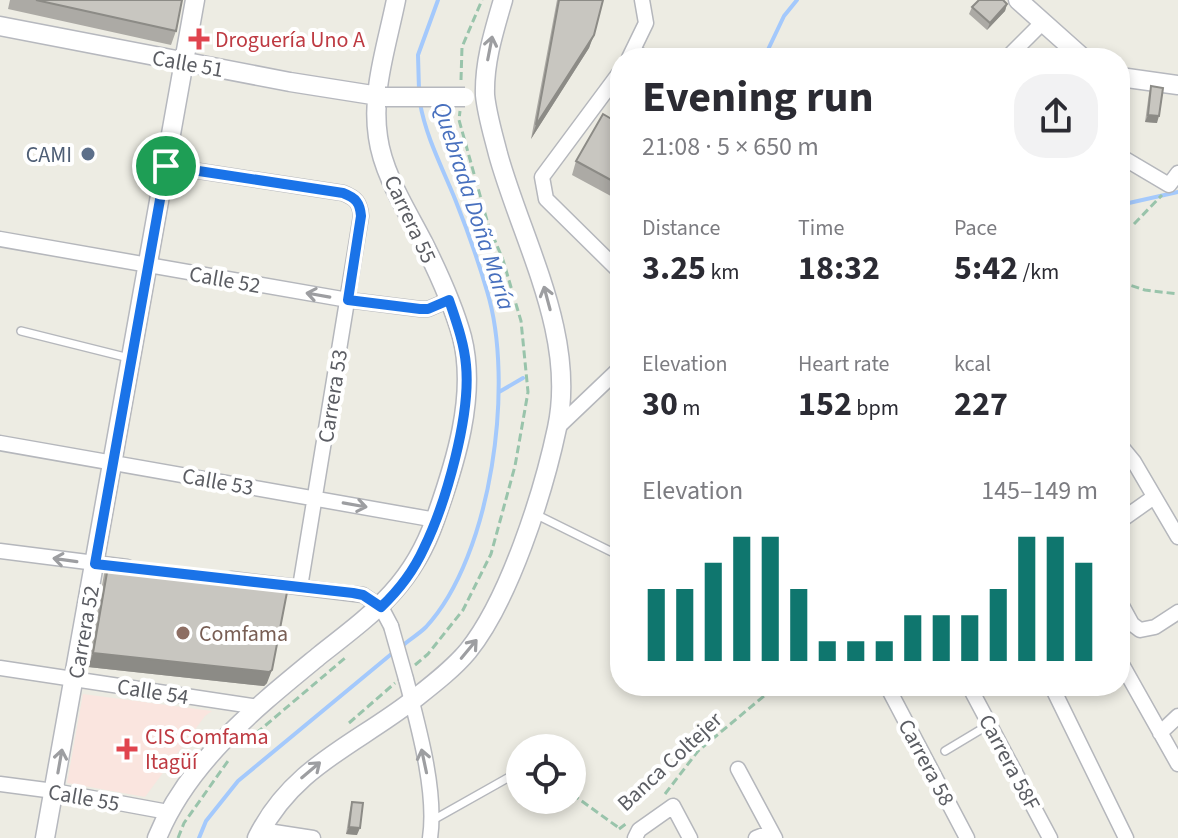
<!DOCTYPE html>
<html lang="en">
<head>
<meta charset="utf-8">
<style>
  body { margin:0; font-family:"Source Sans 3",sans-serif; background:#f2f2f3; color:#2b2b33; height:100vh; display:flex; flex-direction:column; font-size:30px; white-space:nowrap }
  * { box-sizing:border-box; margin:0 }
  p { font-size:26px; color:#7c7c81 }
  .icon { flex:none; width:44px; height:44px; fill:none; stroke:currentColor; stroke-width:2; stroke-linecap:round; stroke-linejoin:round }
  .map { position:relative; flex:1; overflow:hidden }
  .side { position:absolute; left:610px; top:48px; width:520px; height:648px; display:flex; flex-direction:column; background:#fff; border-radius:32px; box-shadow:0 4px 12px #0003 }
  .side>* { flex:none }
  .controls { position:absolute; left:506px; top:734px; display:grid; gap:16px }
  .controls a { display:grid; place-items:center; width:80px; height:80px; border-radius:50%; background:#fff; box-shadow:0 4px 12px #0003; font-size:40px }
  .pin { position:absolute; display:grid; place-items:center; width:68px; height:68px; color:#fff; margin:-34px; border:4px solid #fff; border-radius:50%; box-shadow:0 2px 8px #0007 }
  .round { display:grid; place-items:center; flex:none; width:84px; height:84px; border-radius:32px; background:#f2f2f3 }
  .overview { display:flex; align-items:center; justify-content:space-between; height:136px; padding:0 32px }
  h1 { font-size:44px; font-weight:700; line-height:60px }
  .metrics { display:grid; grid-template-columns:repeat(3,1fr); gap:12px; height:136px; padding:8px 32px }
  .metrics div { display:grid; align-content:center }
  .metrics b { font-size:34px; font-weight:700 }
  .metrics small { font-size:22px; font-weight:400 }
  .metrics p { font-size:22px }
  .chart { height:224px; padding:16px 32px }
  .chart p { display:flex; justify-content:space-between }
  .chart svg { width:100%; height:144px; margin-top:8px; stroke:#0f766e; stroke-width:6 }
  .map>svg:first-child { display:block }
  .medical { fill:#fae5df }
  .lines { fill:none; stroke-linecap:round; stroke-linejoin:round }
  .stream { stroke:#a4c9fc; stroke-width:4 }
  .lane-casing { stroke:#b5b7bc; stroke-width:10 }
  .street-casing { stroke:#b5b7bc; stroke-width:17 }
  .secondary-casing { stroke:#b6b8be; stroke-width:21 }
  .path { stroke:#99c4ab; stroke-width:3; stroke-dasharray:8 4; stroke-linecap:butt }
  .lane { stroke:#fff; stroke-width:7 }
  .street { stroke:#fff; stroke-width:14 }
  .secondary { stroke:#fff; stroke-width:18 }
  .street-bridge-casing { stroke:#b5b7bc; stroke-width:17; stroke-linecap:butt }
  .secondary-bridge-casing { stroke:#b6b8be; stroke-width:21; stroke-linecap:butt }
  .street-bridge { stroke:#fff; stroke-width:14 }
  .secondary-bridge { stroke:#fff; stroke-width:18 }
  .wall { fill:#acaaa5 }
  .shaded-wall { fill:#8c8b86 }
  .building { fill:#c8c6c0; stroke:#8c8b86; stroke-width:2 }
  .oneway { stroke:#9d9ea1 }
  .route-casing { stroke:#fff; stroke-width:16 }
  .route { stroke:#1a73e8; stroke-width:10 }
  .health-dot { fill:#e0444e; stroke:#fff; stroke-width:3 }
  .service-dot { fill:#5c6f8a; stroke:#fff; stroke-width:3 }
  .education-dot { fill:#8d6e63; stroke:#fff; stroke-width:3 }
  .labels { text-anchor:middle; stroke-width:8; stroke-linejoin:round; paint-order:stroke }
  .health-label { font-size:22px; fill:#be3a42; stroke:#fff; text-anchor:start }
  .street-label { font-size:22px; fill:#5b5d63; stroke:#fff }
  .service-label { font-size:22px; fill:#4e5e75; stroke:#fff; text-anchor:end }
  .education-label { font-size:22px; fill:#785e54; stroke:#fff; text-anchor:start }
  .water-label { font-size:24px; font-style:italic; fill:#4870be; stroke:#fff }
</style>
</head>
<body>
<div class="map">
<svg width="1178" height="838" viewBox="0 0 1178 838">
  <rect width="100%" height="100%" fill="#edece3"/>
  <path class="medical" d="M83,694l129,17 -7,5 -60,81 -78,-14z"/>
  <g class="lines">
    <path class="stream" d="M764,58l20,-42 13,-16
      M419,90l-1,-35 20,-55
      M1120,205l58,-13
      M499,392l24,-14
      M402,646c8,-7 17,-12 24,-19 66,-71 89,-245 61,-336 -9,-31 -20,-62 -32,-92 -13,-32 -29,-62 -35,-96
      M199,838l7,-17 32,-40 157,-130"/>
    <g class="lane-casing">
      <path id="lane" d="M635,48l18,10
        M21,331l108,27
        M535,514l85,42
        M945,751l45,-27
        M433,820l87,-49"/>
    </g>
    <g class="street-casing">
      <path id="street" d="M629,58l17,-35 -4,-23
        M1007,58l36,-36
        M620,72l-78,105 4,22 74,73
        M1120,156l49,29 9,-12
        M166,166l177,27c13,5 17,10 18,23l-61,371
        M0,239l348,61 72,9h8l21,-9
        M558,427l62,-59
        M0,443l436,77
        M1120,445l14,17 44,75
        M1120,521l34,-24
        M0,551l127,16
        M231,579l132,16 18,12 10,19
        M1120,602l12,22 8,6 15,-3 23,-15
        M1120,661l58,103
        M0,668l258,39
        M406,679c12,46 31,113 24,159
        M887,686l80,152
        M969,686l81,152
        M1054,691l72,147
        M1160,733l18,-17
        M738,769l37,69
        M0,784l54,7 114,21
        M261,830l52,8
        M635,838l4,-8 34,-24 17,32
        M756,838l15,-6"/>
    </g>
    <g class="secondary-casing">
      <path id="secondary" d="M1018,0l65,58
        M0,26l290,56 95,15
        M1120,77l58,8
        M45,838l150,-838
        M157,838c31,-77 101,-132 163,-183 52,-41 92,-69 115,-135 20,-56 42,-124 27,-183 -9,-33 -24,-65 -39,-95 -17,-33 -40,-68 -45,-105 -7,-46 9,-92 18,-137
        M257,838c35,-71 98,-93 156,-138 19,-15 40,-31 55,-49 41,-51 75,-157 89,-223 20,-93 -35,-187 -59,-274 -5,-20 -11,-39 -13,-59 -1,-33 9,-64 18,-95"/>
    </g>
    <path class="path" d="M461,80l1,-33 20,-47
      M1134,224l28,-29
      M1120,282l25,8 33,4
      M415,665l13,-11 35,-44 28,-56 24,-88 13,-74 -7,-71 -18,-61 -15,-36 -29,-104 1,-9
      M349,723l46,-40
      M247,741l98,-83
      M572,794l47,34
      M665,794l33,-43 78,-65
      M619,829l8,-6
      M178,838l6,-15 44,-62"/>
    <use href="#lane" class="lane"/>
    <use href="#street" class="street"/>
    <use href="#secondary" class="secondary"/>
    <g class="street-bridge-casing">
      <path id="street-bridge" d="M391,626l15,53"/>
    </g>
    <g class="secondary-bridge-casing">
      <path id="secondary-bridge" d="M385,97h80"/>
    </g>
    <use href="#street-bridge" class="street-bridge"/>
    <use href="#secondary-bridge" class="secondary-bridge"/>
  </g>
  <path class="wall" d="M10,0h172l-6,31 -5,14 -163,-36z
    M557,0h46l-14,48 -58,91z
    M1007,4l-2,7 -18,19 -18,-16 3,-7z
    M1151,86l6,37 -12,-1 4,-29z
    M620,124v77l-48,-26 4,-14z
    M109,561l158,122 -3,3 -176,-19 16,-93z
    M352,802l5,33 -11,-1 4,-25z"/>
  <path class="shaded-wall" d="M1007,4l-2,7 -18,19 3,-7z
    M594,35l-5,13 -58,91 5,-14z
    M1148,115l11,1 -2,7 -12,-1z
    M93,653l179,17 -5,13 -3,3 -176,-19z
    M349,827l11,1 -3,7 -11,-1z"/>
  <path class="building" d="M36,0h146l-6,31z
    M559,0h44l-9,35 -58,90z
    M979,0h24l4,4 -17,19 -18,-16z
    M1151,86l12,2 -4,28 -11,-1z
    M603,114l17,10v61l-44,-24z
    M109,561l179,26 -16,83 -3,2 -176,-19z
    M352,802l11,1 -3,25 -11,-1z"/>
  <defs><path id="oneway-shaft" d="M-6 0H5M1.5-3L5.5 0L1.5 3" fill="none" stroke-width="1.6" stroke-linecap="round" stroke-linejoin="round" transform="scale(2)"/></defs>
  <g class="oneway">
    <use href="#oneway-shaft" transform="translate(490 48) rotate(-79)"/>
    <use href="#oneway-shaft" transform="translate(318 295) rotate(-170)"/>
    <use href="#oneway-shaft" transform="translate(547 298) rotate(-105)"/>
    <use href="#oneway-shaft" transform="translate(355 505) rotate(10)"/>
    <use href="#oneway-shaft" transform="translate(65 560) rotate(-172)"/>
    <use href="#oneway-shaft" transform="translate(469 649) rotate(-50)"/>
    <use href="#oneway-shaft" transform="translate(60 761) rotate(-80)"/>
    <use href="#oneway-shaft" transform="translate(424 761) rotate(-102)"/>
    <use href="#oneway-shaft" transform="translate(311 770) rotate(-40)"/>
  </g>
  <g class="lines">
    <g class="route-casing">
      <path id="route" d="M166,166l177,27c13,5 17,10 18,23l-13,84 72,9h8l21,-9c7,21 15,42 17,65 5,50 -20,138 -42,183 -10,22 -25,42 -43,59l-18,-12 -10,-2 -258,-29z"/>
    </g>
    <use href="#route" class="route"/>
  </g>
  <g class="health-dot">
    <path d="M195 27h8v8h8v8h-8v8h-8v-8h-8v-8h8z"/>
    <path d="M123 737h8v8h8v8h-8v8h-8v-8h-8v-8h8z"/>
  </g>
  <circle class="service-dot" cx="88" cy="154" r="8"/>
  <circle class="education-dot" cx="183" cy="633" r="8"/>
  <g class="labels">
    <g class="health-label">
      <text x="215" y="47">Droguería Uno A</text>
      <text x="145" y="744">CIS Comfama<tspan x="145" dy="25">Itagüí</tspan></text>
    </g>
    <g class="street-label">
      <text transform="translate(188 63) rotate(10)" y="8">Calle 51</text>
      <text transform="translate(411 219) rotate(65)" y="8">Carrera 55</text>
      <text transform="translate(225 279) rotate(10)" y="8">Calle 52</text>
      <text transform="translate(332 396) rotate(-81)" y="8">Carrera 53</text>
      <text transform="translate(218 481) rotate(10)" y="8">Calle 53</text>
      <text transform="translate(83 632) rotate(-80)" y="8">Carrera 52</text>
      <text transform="translate(153 691) rotate(9)" y="8">Calle 54</text>
      <text transform="translate(669 761) rotate(-43)" y="8">Banca Coltejer</text>
      <text transform="translate(927 762) rotate(62)" y="8">Carrera 58</text>
      <text transform="translate(1010 762) rotate(62)" y="8">Carrera 58F</text>
      <text transform="translate(84 797) rotate(10)" y="8">Calle 55</text>
    </g>
    <g class="service-label">
      <text x="72" y="162">CAMI</text>
    </g>
    <g class="education-label">
      <text x="199" y="641">Comfama</text>
    </g>
    <g class="water-label">
      <text transform="translate(474 206) rotate(72)" y="8">Quebrada Doña María</text>
    </g>
  </g>
</svg>
<div class="controls">
<a><svg class="icon" aria-label="locate" viewBox="0 0 24 24"><circle cx="12" cy="12" r="6"/><path d="M12 2v4M12 18v4M2 12h4M18 12h4"/></svg></a>
</div>
<div class="pin" style="left:166px;top:166px;background:#1e9e55"><svg class="icon" aria-label="arrive" viewBox="0 0 24 24"><path d="M6 21V4h12l-3 4 3 4H6"/></svg></div>
<section class="side">
<div class="overview"><div><h1>Evening run</h1><p>21:08 · 5 × 650 m</p></div><a class="round"><svg class="icon" aria-label="share" viewBox="0 0 24 24"><path d="M12 15V3M7 8l5-5 5 5M5 13v7h14v-7"/></svg></a></div>
<div class="metrics">
<div><p>Distance</p><b>3.25<small> km</small></b></div>
<div><p>Time</p><b>18:32</b></div>
<div><p>Pace</p><b>5:42<small> /km</small></b></div>
</div>
<div class="metrics">
<div><p>Elevation</p><b>30<small> m</small></b></div>
<div><p>Heart rate</p><b>152<small> bpm</small></b></div>
<div><p>kcal</p><b>227</b></div>
</div>
<div class="chart"><p><span>Elevation</span>145–149 m</p>
<svg viewBox="0 0 160 44" preserveAspectRatio="none"><path d="M5 44V22M15 44V22M25 44V14M35 44V6M45 44V6M55 44V22M65 44V38M75 44V38M85 44V38M95 44V30M105 44V30M115 44V30M125 44V22M135 44V6M145 44V6M155 44V14"/></svg>
</div>
</section>
</div>
</body>
</html>
